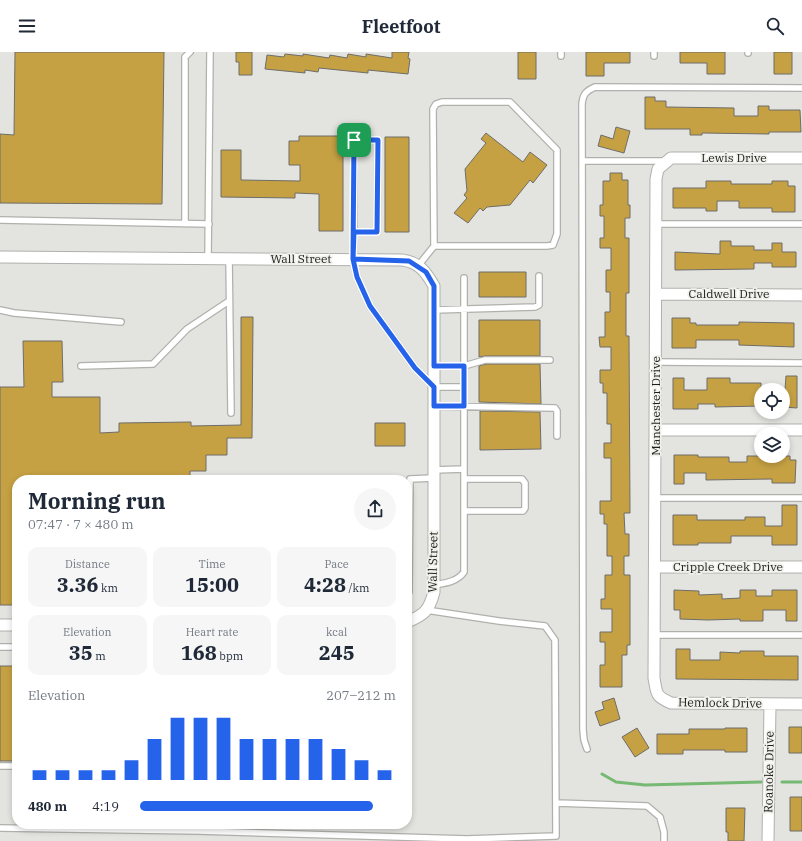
<!DOCTYPE html>
<html lang="en">
<head>
<meta charset="utf-8">
<style>
  body { margin:0; font-family:"IBM Plex Serif",serif; background:#f6f6f7; color:#1f2937; height:100vh; display:flex; flex-direction:column; font-size:15px; white-space:nowrap }
  * { box-sizing:border-box; margin:0 }
  p { font-size:13px; color:#747a83 }
  .icon { flex:none; width:22px; height:22px; fill:none; stroke:currentColor; stroke-width:2; stroke-linecap:round; stroke-linejoin:round }
  .map { position:relative; flex:1; overflow:hidden }
  .drawer { position:absolute; left:12px; top:423px; width:400px; height:354px; display:flex; flex-direction:column; background:#fff; border-radius:16px; box-shadow:0 2px 6px #0003 }
  .drawer>* { flex:none }
  .tools { position:absolute; left:754px; top:331px; display:grid; gap:8px }
  .tools a { display:grid; place-items:center; width:36px; height:36px; border-radius:50%; background:#fff; box-shadow:0 2px 6px #0003; font-size:20px }
  .pin { position:absolute; display:grid; place-items:center; width:34px; height:34px; color:#fff; margin:-17px; border-radius:8px; box-shadow:0 2px 6px #0006 }
  .round { display:grid; place-items:center; flex:none; width:42px; height:42px; border-radius:21px; background:#f6f6f7 }
  .summary { display:flex; align-items:center; justify-content:space-between; height:68px; padding:0 16px }
  h1 { font-size:22px; font-weight:700; line-height:30px }
  .stats { display:grid; grid-template-columns:repeat(3,1fr); gap:6px; height:68px; padding:4px 16px }
  .stats div { display:grid; align-content:center; border-radius:10px; background:#f6f6f7; text-align:center }
  .stats b { font-size:20px; font-weight:700 }
  .stats small { font-size:11px; font-weight:400 }
  .stats p { font-size:11px }
  .chart { height:112px; padding:8px 16px }
  .chart p { display:flex; justify-content:space-between }
  .chart svg { width:100%; height:72px; margin-top:4px; stroke:#2563eb; stroke-width:6 }
  ul { padding:0 16px; list-style:none; font-size:13px }
  li { display:grid; grid-template-columns:64px 48px 1fr; align-items:center; height:30px }
  li i { height:10px; border-radius:5px; background:#2563eb }
  header { display:flex; justify-content:space-between; align-items:center; height:52px; padding:0 16px; background:#fff; font-size:18px; font-weight:700 }
  .map>svg:first-child { display:block }
  .lines { fill:none; stroke-linecap:round; stroke-linejoin:round }
  .stream { stroke:#76b973; stroke-width:3 }
  .building { fill:#c5a143; stroke:#6e6d69 }
  .lane-casing { stroke:#b0b0ac; stroke-width:8 }
  .street-casing { stroke:#b0b0ac; stroke-width:13 }
  .lane { stroke:#fff; stroke-width:5.5 }
  .street { stroke:#fff; stroke-width:11 }
  .route-casing { stroke:#fff; stroke-width:8 }
  .route { stroke:#2563eb; stroke-width:5 }
  .labels { text-anchor:middle; stroke-width:3.5; stroke-linejoin:round; paint-order:stroke }
  .street-label { font-size:12px; fill:#1d1d1c; stroke:#f1f1ec }
</style>
</head>
<body>
<header><svg class="icon" aria-label="menu" viewBox="0 0 24 24"><path d="M4 6h16M4 12h16M4 18h16"/></svg>Fleetfoot<svg class="icon" aria-label="search" viewBox="0 0 24 24"><circle cx="10" cy="10" r="6"/><path d="M15 15l6 6"/></svg></header>
<div class="map">
<svg width="802" height="789" viewBox="0 0 802 789">
  <rect width="100%" height="100%" fill="#e3e3df"/>
  <g class="lines">
    <path class="stream" d="M602,722l14,8 29,3 116,-3
      M782,730h20"/>
  </g>
  <path class="building" d="M15,0h149l-2,152 -162,-1v-69l14,1z
    M236,0h16v23h-13v-13h-3z
    M392,0h17l-1,6 2,1 -2,15 -40,-4v3l-49,-5 -1,4 -13,-2v3l-40,-4 2,-14 17,2 1,-3 18,2v-2l26,4 1,-3 17,3 1,-4 18,3v-3l26,4z
    M518,0h18v27h-18z
    M586,0h44v11h-26v13h-18z
    M680,0h45v22h-18v-11h-27z
    M774,0h18v22h-18z
    M645,45h10v4h11v6l68,1v8h24v-10h11v4h31l1,22h-32v2l-67,-1v2h-12v-6h-45z
    M616,75l14,4 -6,22 -26,-7 3,-11 12,4z
    M486,81l37,29 7,-10 17,13 -14,18 -3,-3 -20,25 -23,2 -4,4 -3,-3 -12,15 -14,-10 13,-15 -3,-3 3,-4 -2,-22 21,-26 -5,-4z
    M299,84h44v95h-24v-37l-24,-1v5l-74,-1v-47h20v30l59,1v-16h-11v-24h10z
    M385,85h24v95h-24z
    M610,121h12v7h6v25h2v13h-5v20h4v55h-3v43h3l1,177h-6l1,21h4v22h-5v19h6v70h-3v10h-5v32h-22v-22h5v-23h-5v-10h12v-23h-11v-10h4v-24h7v-19h-5v-32h-3v-10h-4v-13h11v-43h-7v-15h7v-19h-4v-31h-4v-10h-3v-13h11v-23h-11l-1,-10h6v-25h5v-20h-4v-22h5v-22h-11v-10h4v-22h-4v-11h3v-24h7z
    M706,129h25v3h41v-3h16v5h7v26h-23v-4h-33v-7h-22v10h-11v-3h-33v-20h33z
    M720,189h11v5h23v4h18v-7h10v9h14v15h-24v-4h-18v6l-79,1v-18l45,2z
    M479,220h47v25h-47z
    M241,265h12l-1,121h-25v17h-21v16h-16v7l-68,1v1h-105v125h-17v-218h24l-1,-46h39l1,41h-11v15h48v36l19,-1v-9l72,-1v4l50,-1z
    M672,266h18v5h6v2h43v-3l55,1v24l-55,-2v-5h-43v8h-24z
    M479,268h61v36h-55l-6,1z
    M486,312h54l1,40 -62,-2v-36z
    M786,324h11v32l-14,-1v-17h2z
    M673,326h11v12h23v-12h23v5h31v23l-46,1v-3h-17v5h-25z
    M480,359l60,1 1,37 -61,1z
    M375,371h30v23h-30z
    M674,403h24v2h31v5h18v-6h43v4h6l-1,23h-23v-4l-66,1v-7h-22v11h-10z
    M782,453h15v40h-25v-9h-41v7h-33v2h-25v-30h24v5h48v-3h20v9h17z
    M674,538l25,1v4l23,-1v5l18,-1v-8h16v6h16v-6h25v31h-11v-11h-23v11h-23v-2l-32,1 -28,-1v-9h-6z
    M676,597h14v11h30v-8l20,1v-2h24v5h34v24l-122,-1z
    M0,614h17v95h-17z
    M614,646l6,21 -20,7 -5,-14 9,-3 -2,-7z
    M789,675h13v26h-13z
    M637,676l12,20 -14,9 -13,-20z
    M725,676h22v24h-22v-2h-42v4h-26v-20h32v-5h36z
    M790,745h12v34h-12z
    M726,756h19l-1,33h-16v-9h-2z"/>
  <g class="lines">
    <g class="lane-casing">
      <path id="lane" d="M748,1v-1
        M561,4v-4
        M654,4v-4
        M582,109h84
        M0,168l209,4
        M185,172v-167l5,-5
        M656,172h146
        M354,180v-92h24l-1,92h-23l-1,27 4,18 13,29 45,62 19,19h30
        M208,206l2,-206
        M229,206l2,155
        M418,214l16,-20 -1,-137 3,-5 6,-2h68l47,48v84l-4,11 -6,1h-113
        M0,258l14,3 107,9
        M434,258l101,-3 4,-2v-29
        M656,310l146,1
        M81,314l72,-2 34,-35 42,-28
        M434,314h30l21,-6h65
        M434,354l121,2 2,3v25
        M434,418l30,-1
        M464,427h58l3,4v25l-2,3h-59
        M655,446h147
        M434,533c11,-2 23,-3 30,-13v-294
        M407,542l2,-2 1,-113 24,-1
        M655,583h147
        M0,595h17
        M587,697l-3,-9 -1,-10 -1,-626c1,-10 4,-13 13,-17l207,1
        M0,714h17
        M556,751l91,3 13,11 4,15v9
        M0,776l199,3 268,8 89,-3 -1,-196 -10,-14 -46,-5 -73,-11"/>
    </g>
    <g class="street-casing">
      <path id="street" d="M802,106h-131l-13,11 -2,10 -2,499c3,16 1,18 17,25l131,1
        M0,205l402,3c17,2 24,12 32,26v306c-5,19 -10,23 -27,30
        M656,242l146,1
        M656,378h146
        M655,515h147
        M0,573h17
        M768,789l2,-137"/>
    </g>
    <use href="#lane" class="lane"/>
    <use href="#street" class="street"/>
  </g>
  <g class="lines">
    <g class="route-casing">
      <path id="route" d="M354,88l-1,119 4,18 13,29 45,62 19,19v19h30v-40h-30v-80l-8,-14 -17,-11 -56,-2 1,-27h23l1,-92h-24"/>
    </g>
    <use href="#route" class="route"/>
  </g>
  <g class="labels">
    <g class="street-label">
      <text x="734" y="110">Lewis Drive</text>
      <text x="301" y="211">Wall Street</text>
      <text x="729" y="246">Caldwell Drive</text>
      <text transform="translate(656 354) rotate(-90)" y="4">Manchester Drive</text>
      <text transform="translate(433 510) rotate(-89)" y="4">Wall Street</text>
      <text x="728" y="519">Cripple Creek Drive</text>
      <text transform="translate(720 651) rotate(1)" y="4">Hemlock Drive</text>
      <text transform="translate(769 720) rotate(-89)" y="4">Roanoke Drive</text>
    </g>
  </g>
</svg>
<div class="tools">
<a><svg class="icon" aria-label="locate" viewBox="0 0 24 24"><circle cx="12" cy="12" r="6"/><path d="M12 2v4M12 18v4M2 12h4M18 12h4"/></svg></a>
<a><svg class="icon" aria-label="layers" viewBox="0 0 24 24"><path d="M12 4l9 5-9 5-9-5zM3 14l9 5 9-5"/></svg></a>
</div>
<div class="pin" style="left:354px;top:88px;background:#1e9e55"><svg class="icon" aria-label="arrive" viewBox="0 0 24 24"><path d="M6 21V4h12l-3 4 3 4H6"/></svg></div>
<section class="drawer">
<div class="summary"><div><h1>Morning run</h1><p>07:47 · 7 × 480 m</p></div><a class="round"><svg class="icon" aria-label="share" viewBox="0 0 24 24"><path d="M12 15V3M7 8l5-5 5 5M5 13v7h14v-7"/></svg></a></div>
<div class="stats">
<div><p>Distance</p><b>3.36<small> km</small></b></div>
<div><p>Time</p><b>15:00</b></div>
<div><p>Pace</p><b>4:28<small> /km</small></b></div>
</div>
<div class="stats">
<div><p>Elevation</p><b>35<small> m</small></b></div>
<div><p>Heart rate</p><b>168<small> bpm</small></b></div>
<div><p>kcal</p><b>245</b></div>
</div>
<div class="chart"><p><span>Elevation</span>207–212 m</p>
<svg viewBox="0 0 160 44" preserveAspectRatio="none"><path d="M5 44V38M15 44V38M25 44V38M35 44V38M45 44V32M55 44V19M65 44V6M75 44V6M85 44V6M95 44V19M105 44V19M115 44V19M125 44V19M135 44V25M145 44V32M155 44V38"/></svg>
</div>
<ul>
<li><b>480 m</b>4:19<i style="width:91%"></i></li>
</ul>
</section>
</div>
</body>
</html>
